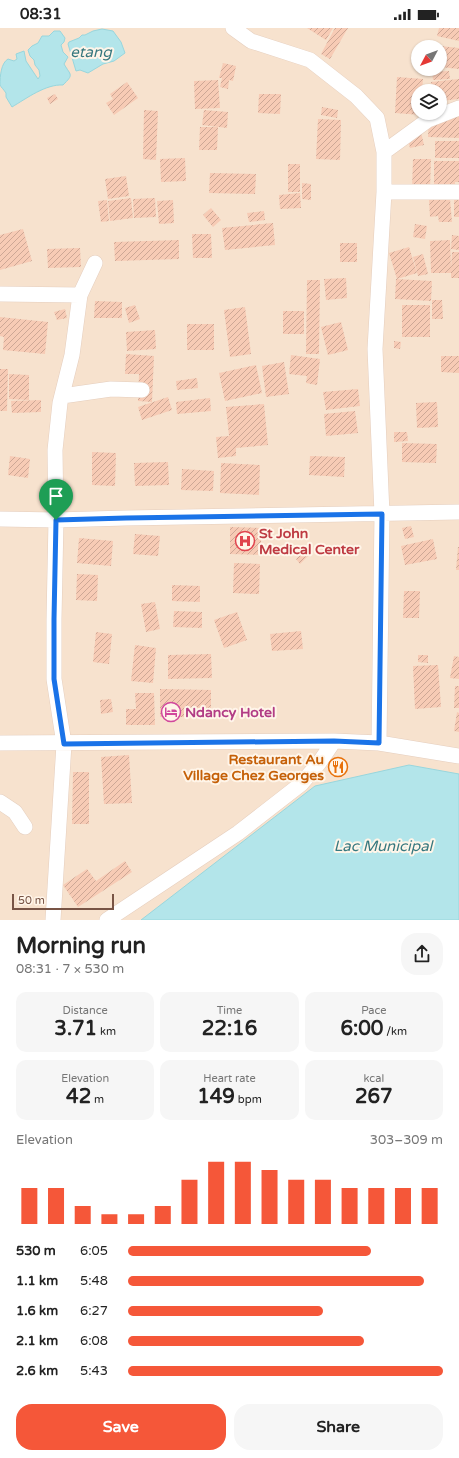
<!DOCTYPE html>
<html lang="en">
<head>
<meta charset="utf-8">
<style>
  body { margin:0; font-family:"Varela Round",sans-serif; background:#f6f6f6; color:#222; height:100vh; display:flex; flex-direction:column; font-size:15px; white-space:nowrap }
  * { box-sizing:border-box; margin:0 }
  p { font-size:13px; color:#767676 }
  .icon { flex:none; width:22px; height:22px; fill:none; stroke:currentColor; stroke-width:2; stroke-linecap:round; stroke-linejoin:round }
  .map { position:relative; height:892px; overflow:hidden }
  .drawer { display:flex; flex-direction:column; background:#fff; flex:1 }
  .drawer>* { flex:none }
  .needle { width:26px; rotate:229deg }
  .tools { position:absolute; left:411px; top:12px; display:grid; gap:8px }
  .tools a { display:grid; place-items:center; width:36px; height:36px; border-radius:50%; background:#fff; box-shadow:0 1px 3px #0004; font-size:20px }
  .scale { position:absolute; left:12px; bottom:10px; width:102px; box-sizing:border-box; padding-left:4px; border:2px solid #785445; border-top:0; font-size:11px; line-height:14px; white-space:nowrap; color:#785445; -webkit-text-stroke:3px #fff5e9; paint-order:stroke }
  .pin { position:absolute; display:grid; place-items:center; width:34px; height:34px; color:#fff; margin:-41px -17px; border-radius:50% 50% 50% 0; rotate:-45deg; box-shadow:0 0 4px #0007 }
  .pin .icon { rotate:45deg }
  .round { display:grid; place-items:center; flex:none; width:42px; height:42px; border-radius:16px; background:#f6f6f6 }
  .head { display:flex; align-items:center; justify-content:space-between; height:68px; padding:0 16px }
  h1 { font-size:22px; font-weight:700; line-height:30px }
  .figures { display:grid; grid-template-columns:repeat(3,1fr); gap:6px; height:68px; padding:4px 16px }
  .figures div { display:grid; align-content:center; border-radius:10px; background:#f6f6f6; text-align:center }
  .figures b { font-size:20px; font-weight:700 }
  .figures small { font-size:11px; font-weight:400 }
  .figures p { font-size:11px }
  .chart { height:112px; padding:8px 16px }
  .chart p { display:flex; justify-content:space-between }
  .chart svg { width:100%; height:72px; margin-top:4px; stroke:#f55739; stroke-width:6 }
  .button { display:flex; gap:8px; margin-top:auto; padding:8px 16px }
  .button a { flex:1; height:46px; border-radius:16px; background:#f55739; color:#fff; font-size:16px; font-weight:700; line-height:46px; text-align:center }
  .button a+a { background:#f6f6f6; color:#222 }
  ul { padding:0 16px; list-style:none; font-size:13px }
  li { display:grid; grid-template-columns:64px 48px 1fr; align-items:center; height:30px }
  li i { height:10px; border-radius:5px; background:#f55739 }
  .status { display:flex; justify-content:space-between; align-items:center; height:28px; padding:0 20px; background:#fff; direction:ltr }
  .status svg { height:11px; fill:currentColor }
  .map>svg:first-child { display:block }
  .residential { fill:#f7e2ce; fill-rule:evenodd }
  .water { fill:#b3e5ea; stroke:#98d6dd }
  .building { fill:url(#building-hatch) }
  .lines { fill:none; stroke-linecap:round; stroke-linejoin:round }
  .minor-casing { stroke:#e5cebe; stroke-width:16 }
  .minor { stroke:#fff; stroke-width:15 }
  .route-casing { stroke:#fff; stroke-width:8 }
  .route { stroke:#1a73e8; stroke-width:5 }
  .labels { text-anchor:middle; stroke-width:4; stroke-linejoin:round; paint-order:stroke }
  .health-label { font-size:14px; font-weight:bold; fill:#be3a42; stroke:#fff5e9; text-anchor:start }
  .hotel-label { font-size:14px; font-weight:bold; fill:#b23c85; stroke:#fff5e9; text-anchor:start }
  .food-label { font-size:14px; font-weight:bold; fill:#c56008; stroke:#fff5e9; text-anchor:end }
  .water-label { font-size:15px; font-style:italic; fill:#37787f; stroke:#fff5e9 }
</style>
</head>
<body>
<div class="status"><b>08:31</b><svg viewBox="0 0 49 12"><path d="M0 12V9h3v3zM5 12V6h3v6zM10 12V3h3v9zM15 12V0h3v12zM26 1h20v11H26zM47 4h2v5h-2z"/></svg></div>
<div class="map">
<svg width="459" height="892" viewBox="0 0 459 892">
  <defs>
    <pattern id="building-hatch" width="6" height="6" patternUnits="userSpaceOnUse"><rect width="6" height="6" fill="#f7cbb5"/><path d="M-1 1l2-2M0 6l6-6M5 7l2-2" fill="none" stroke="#cda795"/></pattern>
  </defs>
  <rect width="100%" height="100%" fill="#fef1e0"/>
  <path class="residential" d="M0,0h459v892h-459zM418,19h22v22h-22zM418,63h22v22h-22z"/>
  <path class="water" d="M102,1l11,2 8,11 4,11 -11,8 -11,3 -15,9 -8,-3 -4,1 -8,-27 1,-2 10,-4 3,-3h3l8,-4z
    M54,3h6l5,7 -1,4 -3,3 2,7 5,5 -4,7c7,12 10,10 -1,21 -17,-1 -36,13 -51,22l-6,-10v-4c-2,-3 -5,-6 -6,-8 0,-9 1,-22 8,-26l6,2 3,-2 -1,-5 8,-3 2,10 12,18 2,-3 -1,-6 -4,-5 -1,-5 -4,-4 -2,-6 4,-4 6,-3 4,-7h7z
    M409,737l50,9v146h-318l174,-134z"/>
  <path class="building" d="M307,0h26l-7,12z
    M335,0h13l-18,31 -9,-5z
    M439,0h20v13l-22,-5z
    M440,18l19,2v21l-19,-2z
    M223,35l13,3 -3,15 -4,-1 -1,9 -8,-2 2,-9h-3z
    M449,43l1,8 -17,1 -1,-8z
    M397,49l26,2 -1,12h-4v22h3v2l-26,-2z
    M459,51v20l-19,2v-10h-7l-2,-9z
    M218,52l2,28 -25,1 -1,-28z
    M127,54l11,16 -24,17 -8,-12 7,-4 -3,-5z
    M55,66l3,5 -8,5 -3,-6z
    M259,66h22l-1,20 -22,-1z
    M322,79l16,3 -1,8 -16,-3z
    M144,82l14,1 -2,49 -13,-1z
    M204,82l24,2 -1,16 -25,-3z
    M429,86l30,1v23l-31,-1z
    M318,91l23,1 -1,40 -24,-1z
    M200,99h18l-1,23h-18z
    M421,104l3,13 -14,3 -3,-12z
    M435,113h24v17h-24z
    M185,130l1,23 -25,1 -1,-23z
    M413,131h18l-1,31 -18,-1z
    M434,133h25v21h-4v6h-21z
    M288,136h12v28h-12z
    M210,145l46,1 -1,20 -46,-1z
    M126,148l3,20 -21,3 -3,-20z
    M302,155l9,1v16l-9,-1z
    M300,165l1,15 -21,1 -1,-14z
    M131,170l2,20 -23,3 -2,-20z
    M155,170l1,19 -22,1 -1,-19z
    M454,170h5v19h-5z
    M450,171l2,23h-13l-1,-6 -8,1 -1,-17z
    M107,172l2,21 -8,1 -3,-21z
    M173,172l1,23 -15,1 -2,-23z
    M211,180l10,12 -8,7 -10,-12z
    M264,183l1,9 -16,2 -2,-9z
    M273,195l2,22 -50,5 -3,-22z
    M415,196l12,2 -2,13 -12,-2z
    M23,201l9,32 -32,9v-35z
    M192,206h19l1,24h-19z
    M452,207l7,1v14l-8,-1z
    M179,212v19l-64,2 -1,-19z
    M450,212l1,28 1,-16h7v26h-8v-5h-20l-1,-32z
    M340,215h17v19h-17z
    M409,219l8,26 -20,6 -8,-26z
    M80,220l1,19 -33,1 -1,-19z
    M423,226l5,20 -10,2 -5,-19z
    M346,250l1,20 -21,2 -2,-21z
    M396,251l36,2 -1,20 -36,-2z
    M307,252h13l-1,74h-13z
    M432,272h10l1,19h-11z
    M95,273l27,1v16h-28z
    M135,277l5,14 -11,4 -4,-15z
    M402,277h28v32h-28z
    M245,279l6,47 -21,3 -6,-47z
    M65,281l2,9 -10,2 -3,-8z
    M283,283h21v23h-21z
    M0,289l48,5 -3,32 -42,-4 1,-13 -4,-1z
    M341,294l7,28 -20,5 -7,-28z
    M187,296h27v26h-27z
    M155,302l1,19 -29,2 -1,-19z
    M394,313l7,1 -1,7 -6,-1z
    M126,326l28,2 -2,46 -14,-1 1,-27h-14z
    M291,327l29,4 -3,26 -11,-2 1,-7 -18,-2z
    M441,328h18v17l-18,-1z
    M284,334l5,32 -23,3 -4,-31z
    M256,337l6,28 -37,8 -6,-28z
    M0,341h8l-1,42h-7z
    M9,346l20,1v25l-20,-1z
    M197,350l1,10 -21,2 -1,-9z
    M358,361l2,17 -34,4 -3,-18z
    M168,369l4,13 -30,10 -4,-13z
    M210,370l1,13 -34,3 -1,-12z
    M41,372v12l-29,1 -1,-12z
    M437,374l1,25 -21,1 -1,-25z
    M264,376l4,41 -32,3v8l-18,2 -2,-21 13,-1 -3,-29z
    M355,383l3,22 -32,3 -2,-22z
    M394,404h13l1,9 -14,1z
    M402,415l35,1 -1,19 -34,-1z
    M92,424l24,1 -1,33 -23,-1z
    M10,428l20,3 -2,19 -20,-3z
    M310,428l35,1 -1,20 -35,-2z
    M168,434l1,23 -34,1 -1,-23z
    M221,435l39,2 -1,30 -39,-2z
    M182,441l32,2 -1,20 -32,-1z
    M411,498l3,11 -9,2 -3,-11z
    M230,499l31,1v27l-31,-1z
    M135,506l25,2 -2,20 -25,-2z
    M79,510l34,3 -2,25 -34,-3z
    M433,511l4,20 -32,6 -4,-19z
    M309,519l4,4 -13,13 -4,-5z
    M458,519h1v23h-3z
    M234,535l26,1 -1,30 -26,-1z
    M77,546l21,1 -1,26 -21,-1z
    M172,557l28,1v16l-28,-1z
    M404,563h16l-1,27h-16z
    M155,574l5,27 -14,3 -5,-28z
    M174,583l28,1v16l-29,-1z
    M237,584l10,28 -23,8 -10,-28z
    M301,603l2,18 -31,2 -2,-17z
    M96,604l16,2 -3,30 -16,-2z
    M135,617l21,3 -3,35 -22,-2z
    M211,626l1,24 -44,1v-24z
    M418,627h10v8l-10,-1z
    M454,628l5,1v22l-9,-1z
    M438,637l3,42 -26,2 -2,-43z
    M455,658h4v22h-5z
    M160,661l51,1v27h-51z
    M135,665h19l1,32h-29v-16h10z
    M111,671l2,13 -12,2 -1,-14z
    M457,684l2,1v19l-5,-1z
    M129,727l3,48 -28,1 -3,-47z
    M73,744h16v52h-17z
    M125,833l7,11 -54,35 -15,-22 24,-16 9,12z"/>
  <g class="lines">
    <g class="minor-casing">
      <path id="minor" d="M233,0l18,13 59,19 46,36 21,22 7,34v40l-9,157 7,165 -3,229
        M384,124l44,-32 31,-12
        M384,164h75
        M0,266l80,1
        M62,368l49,-7 31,1
        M0,491l56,1 70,-2 333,-6
        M0,715l334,-2 45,2 80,13
        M0,774l15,10 10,15
        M53,892l11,-176 -10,-65v-60l2,-99 -1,-70 5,-47 12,-48 8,-60 15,-32
        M107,892l131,-87 63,-49 18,-21 15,-22"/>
    </g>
    <use href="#minor" class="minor"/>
  </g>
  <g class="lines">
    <g class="route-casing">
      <path id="route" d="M382,486l-3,229 -45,-2 -270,3 -10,-65v-60l2,-99 70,-2z"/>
    </g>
    <use href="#route" class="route"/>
  </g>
  <defs>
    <g id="hospital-ring" transform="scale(1)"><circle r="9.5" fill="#fff5e9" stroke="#e0444e" stroke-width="1.5"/><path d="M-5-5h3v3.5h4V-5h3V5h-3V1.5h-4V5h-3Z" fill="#e0444e"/></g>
    <g id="hotel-ring" transform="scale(1)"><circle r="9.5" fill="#fff5e9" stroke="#d1479c" stroke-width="1.5"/><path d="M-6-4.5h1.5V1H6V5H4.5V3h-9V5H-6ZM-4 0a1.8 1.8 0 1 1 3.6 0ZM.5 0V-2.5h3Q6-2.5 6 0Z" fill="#d1479c"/></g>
    <g id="restaurant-ring" transform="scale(1)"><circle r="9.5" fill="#fff5e9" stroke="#e8710a" stroke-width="1.5"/><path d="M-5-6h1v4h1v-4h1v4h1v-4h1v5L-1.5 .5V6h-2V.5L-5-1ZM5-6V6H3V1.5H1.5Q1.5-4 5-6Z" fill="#e8710a"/></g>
  </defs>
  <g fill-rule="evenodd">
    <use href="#hospital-ring" x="245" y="513"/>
    <use href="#hotel-ring" x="171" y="684"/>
    <use href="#restaurant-ring" x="338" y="739"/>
  </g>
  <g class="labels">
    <g class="health-label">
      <text x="259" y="510">St John<tspan x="259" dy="16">Medical Center</tspan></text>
    </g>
    <g class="hotel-label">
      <text x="185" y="689">Ndancy Hotel</text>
    </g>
    <g class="food-label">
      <text x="324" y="736">Restaurant Au<tspan x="324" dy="16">Village Chez Georges</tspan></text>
    </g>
    <g class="water-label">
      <text x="91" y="29">etang</text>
      <text x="383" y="823">Lac Municipal</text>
    </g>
  </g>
</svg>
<div class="tools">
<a><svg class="needle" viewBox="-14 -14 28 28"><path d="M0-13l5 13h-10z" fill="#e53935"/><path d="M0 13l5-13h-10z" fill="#767676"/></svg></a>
<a><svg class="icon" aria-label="layers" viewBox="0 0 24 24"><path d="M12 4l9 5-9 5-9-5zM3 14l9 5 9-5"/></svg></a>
</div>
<div class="scale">50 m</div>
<div class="pin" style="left:56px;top:492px;background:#1e9e55"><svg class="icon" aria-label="arrive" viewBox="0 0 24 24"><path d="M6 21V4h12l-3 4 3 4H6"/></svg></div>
</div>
<section class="drawer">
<div class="head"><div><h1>Morning run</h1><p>08:31 · 7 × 530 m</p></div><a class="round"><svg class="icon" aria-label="share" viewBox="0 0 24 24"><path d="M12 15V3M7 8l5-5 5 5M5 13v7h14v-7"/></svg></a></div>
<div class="figures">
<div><p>Distance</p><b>3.71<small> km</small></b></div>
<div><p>Time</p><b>22:16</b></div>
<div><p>Pace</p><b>6:00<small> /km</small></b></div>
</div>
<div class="figures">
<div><p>Elevation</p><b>42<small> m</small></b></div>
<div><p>Heart rate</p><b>149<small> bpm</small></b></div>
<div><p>kcal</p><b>267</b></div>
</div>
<div class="chart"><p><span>Elevation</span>303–309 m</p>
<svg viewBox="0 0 160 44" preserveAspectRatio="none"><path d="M5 44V22M15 44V22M25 44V33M35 44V38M45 44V38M55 44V33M65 44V17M75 44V6M85 44V6M95 44V11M105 44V17M115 44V17M125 44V22M135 44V22M145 44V22M155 44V22"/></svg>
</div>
<ul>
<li><b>530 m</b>6:05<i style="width:77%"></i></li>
<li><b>1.1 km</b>5:48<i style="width:94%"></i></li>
<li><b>1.6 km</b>6:27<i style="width:62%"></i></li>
<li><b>2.1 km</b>6:08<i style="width:75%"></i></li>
<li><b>2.6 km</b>5:43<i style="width:100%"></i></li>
</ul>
<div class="button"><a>Save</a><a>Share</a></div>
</section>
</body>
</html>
